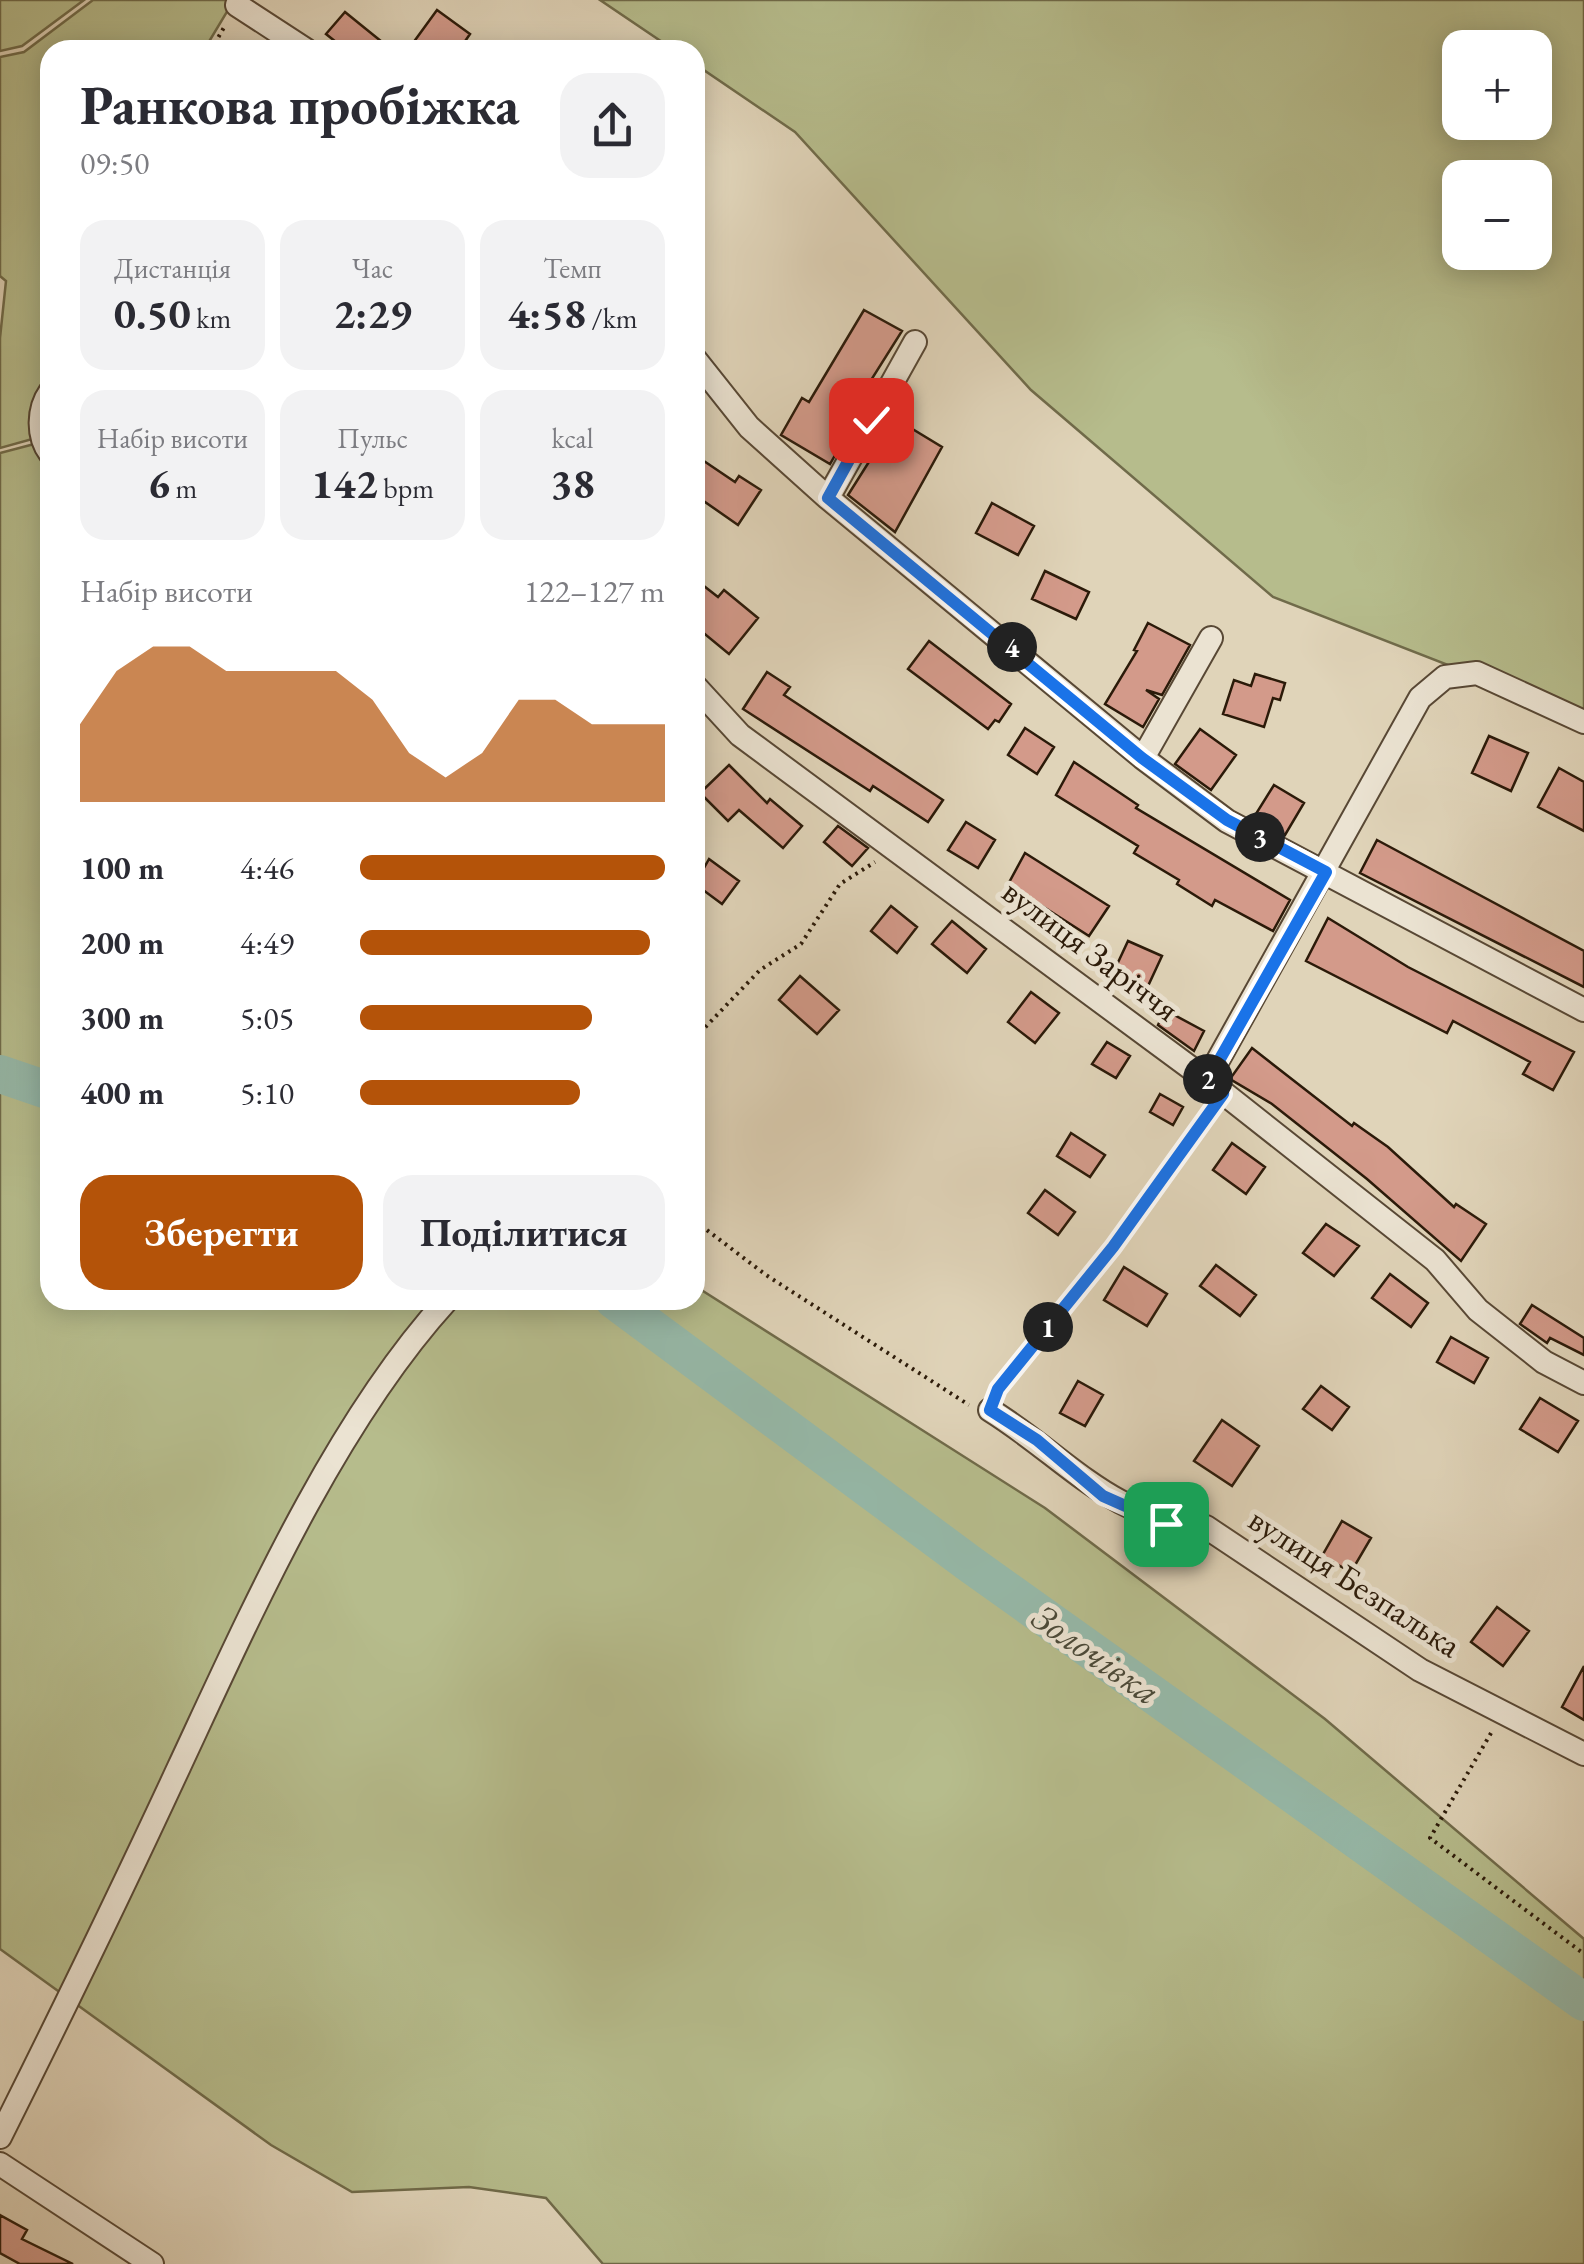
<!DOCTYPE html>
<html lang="uk">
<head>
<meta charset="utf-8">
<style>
  body { margin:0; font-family:"EB Garamond",serif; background:#f2f2f3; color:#2b2b33; height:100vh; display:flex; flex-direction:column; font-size:38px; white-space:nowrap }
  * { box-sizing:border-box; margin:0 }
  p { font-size:32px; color:#7c7c81 }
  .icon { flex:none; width:55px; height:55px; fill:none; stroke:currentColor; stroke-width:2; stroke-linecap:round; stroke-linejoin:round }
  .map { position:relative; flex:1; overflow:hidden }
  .panel { position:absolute; left:40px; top:40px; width:665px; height:1270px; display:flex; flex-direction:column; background:#fff; border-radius:30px; box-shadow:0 5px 25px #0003 }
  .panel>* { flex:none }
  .buttons { position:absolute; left:1442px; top:30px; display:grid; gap:20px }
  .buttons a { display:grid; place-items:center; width:110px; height:110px; border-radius:20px; background:#fff; box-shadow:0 5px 25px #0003; font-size:50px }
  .pin { position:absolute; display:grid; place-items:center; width:85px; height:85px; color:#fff; margin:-42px; border-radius:20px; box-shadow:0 5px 15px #0006 }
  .km { position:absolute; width:50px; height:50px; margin:-25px; border-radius:50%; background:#222; color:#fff; font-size:28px; line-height:50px; text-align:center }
  .round { display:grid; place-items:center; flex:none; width:105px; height:105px; border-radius:30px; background:#f2f2f3 }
  .summary { display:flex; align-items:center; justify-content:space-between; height:170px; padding:0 40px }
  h1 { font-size:55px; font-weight:700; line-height:75px }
  .stats { display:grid; grid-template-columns:repeat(3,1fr); gap:15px; height:170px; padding:10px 40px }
  .stats div { display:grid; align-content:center; border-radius:25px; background:#f2f2f3; text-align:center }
  .stats b { font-size:42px; font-weight:700 }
  .stats small { font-size:28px; font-weight:400 }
  .stats p { font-size:28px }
  .chart { height:280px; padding:20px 40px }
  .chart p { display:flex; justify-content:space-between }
  .chart svg { width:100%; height:180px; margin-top:10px; fill:#b45309; opacity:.7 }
  .action { display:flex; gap:20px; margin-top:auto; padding:20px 40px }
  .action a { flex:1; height:115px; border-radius:30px; background:#b45309; color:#fff; font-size:40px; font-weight:700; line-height:115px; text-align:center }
  .action a+a { background:#f2f2f3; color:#2b2b33 }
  ul { padding:0 40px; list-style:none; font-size:32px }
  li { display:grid; grid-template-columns:160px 120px 1fr; align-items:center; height:75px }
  li i { height:25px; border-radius:12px; background:#b45309 }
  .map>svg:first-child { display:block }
  .green { fill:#b6bc8c; stroke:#706b4a; stroke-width:2.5; fill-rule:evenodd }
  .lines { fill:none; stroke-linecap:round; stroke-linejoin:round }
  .river { stroke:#96b9a9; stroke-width:38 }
  .building { fill:#d39a8a; stroke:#2b1a09; stroke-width:2.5 }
  .street-casing { stroke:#584835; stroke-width:26 }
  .path { stroke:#2b1a09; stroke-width:4; stroke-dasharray:2.5 5; stroke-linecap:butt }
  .street { stroke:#ebe3d2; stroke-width:22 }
  .route-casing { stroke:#fff; stroke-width:20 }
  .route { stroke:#1a73e8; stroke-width:12 }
  .labels { text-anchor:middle; stroke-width:10; stroke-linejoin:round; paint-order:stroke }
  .street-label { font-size:35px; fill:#2b1a09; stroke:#ebe3d2 }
  .water-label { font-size:38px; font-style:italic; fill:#4b4a39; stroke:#ebe3d2 }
</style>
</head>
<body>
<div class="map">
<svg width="1584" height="2264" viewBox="0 0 1584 2264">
  <rect width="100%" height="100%" fill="#e0d4b9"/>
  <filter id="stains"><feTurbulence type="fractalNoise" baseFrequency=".002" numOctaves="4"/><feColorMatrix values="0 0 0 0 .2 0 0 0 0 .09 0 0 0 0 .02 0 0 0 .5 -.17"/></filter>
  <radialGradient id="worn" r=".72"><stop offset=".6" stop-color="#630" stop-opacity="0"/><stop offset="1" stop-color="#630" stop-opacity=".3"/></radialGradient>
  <path class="green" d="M0,0h84l-62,46 -22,5z
    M93,0h141l-30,50h-154v332l-14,56 -36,10v-110l6,-57 -6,-5v-219l24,-5z
    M600,0h984v718l-311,-121 -242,-207 -236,-258 -100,-68v-14h-21zM1460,48h75v74h-75zM1460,178h75v74h-75z
    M42,442l8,11v847h645v-14l350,222 280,211 259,220v325h-981l-57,-66 -77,-11 -117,5 -81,-47 -271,-196v-1496z"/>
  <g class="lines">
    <path class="river" d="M0,1074l50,17
      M614,1300l356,264 614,438"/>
  </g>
  <path class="building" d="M437,10l33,24 -11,16h-36l-10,-7z
    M345,12l16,13 31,25h-46l-20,-16z
    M864,310l38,21 -58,92 7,4 -21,37 -49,-29 21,-37 7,4z
    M896,419l46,28 -47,85 -47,-37z
    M695,455l40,27 4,-6 22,14 -23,35 -43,-30z
    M992,503l42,23 -16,29 -42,-22z
    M1045,571l44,21 -13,27 -44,-20z
    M695,579l23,18 6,-7 34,28 -29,36 -34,-28z
    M1148,623l42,22 -28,50 -16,-5 13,9 -16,28 -38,-23 32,-53 -3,-1z
    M929,641l82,63 -12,18 -4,-2 -7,9 -80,-60z
    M767,672l23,15 -6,8 159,105 -15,22 -55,-36 -3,5 -127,-82z
    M1255,674l30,9 -5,17 -7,-2 -9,29 -41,-13 11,-34 17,6z
    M1025,728l29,19 -17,27 -29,-19z
    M1200,729l36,26 -25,35 -36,-26z
    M1489,736l39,17 -17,38 -39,-18z
    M1074,762l64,43 -2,3 154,92 -17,31 -58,-31 -3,6 -35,-22 2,-4 -45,-27 4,-7 -82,-51z
    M729,765l38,38 3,-4 32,27 -19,22 -44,-38 -11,11 -28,-28z
    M1559,768l25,14v49l-46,-24z
    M1274,785l30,18 -19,32 -31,-18z
    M966,822l29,18 -17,28 -30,-18z
    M838,826l30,22 -16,18 -28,-24z
    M1377,840l207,111v36l-224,-114z
    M1025,853l84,53 -20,30 -50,-32 -2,4 -32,-18z
    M709,859l30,22 -17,23 -27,-20z
    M891,906l26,21 -20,26 -26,-22z
    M1328,918l80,49 166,85 -21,38 -30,-16 7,-12 -77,-41 -6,12 -141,-72z
    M952,921l34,28 -19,24 -35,-29z
    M1128,941l34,15 -14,30 -34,-15z
    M800,976l39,34 -22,24 -38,-34z
    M1031,992l28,21 -24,30 -27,-21z
    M1165,1010l39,21 -10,20 -36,-26z
    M1107,1042l23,14 -14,22 -24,-14z
    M1252,1048l100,78 2,-3 34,24 66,60 2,-3 30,20 -25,37 -94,-82 -95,-75 -42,-25z
    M1160,1094l23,13 -10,18 -23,-13z
    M1071,1133l34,22 -15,22 -33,-21z
    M1232,1143l33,24 -19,27 -33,-24z
    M1045,1190l30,22 -17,23 -30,-22z
    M1326,1224l33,22 -25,30 -31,-23z
    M1216,1265l40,30 -16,21 -40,-30z
    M1124,1267l43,27 -20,32 -43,-26z
    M1390,1274l38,29 -17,24 -39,-29z
    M1532,1305l52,33v17l-34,-17 -3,5 -27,-19z
    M1451,1337l37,21 -14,25 -37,-21z
    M1078,1381l25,14 -18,31 -25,-13z
    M1321,1386l28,21 -17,23 -29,-21z
    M1540,1398l38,23 -20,31 -38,-23z
    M1222,1420l37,26 -27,40 -38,-25z
    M1342,1521l29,17 -20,34 -29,-16z
    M1497,1607l32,24 -26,35 -32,-24z
    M1584,1666v54l-22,-13z
    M0,2215l27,15 -5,9 51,25h-53l-20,-11z"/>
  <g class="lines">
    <g class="street-casing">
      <path id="street" d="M237,5l69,45
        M695,359l54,68 79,71 315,260 84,63 357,189
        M50,392c-12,17 -13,44 0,61
        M828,498l87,-156
        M695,686l45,49 467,345 228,180 43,50 66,52 40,21
        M1143,758l68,-120
        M1207,1080l213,-382 25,-21 32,-4 107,49
        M990,1410c77,48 120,109 216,117l214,143 164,84
        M0,2137c61,-122 121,-245 179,-370 71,-152 155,-343 268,-467
        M0,2164l152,100"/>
    </g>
    <path class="path" d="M211,50l15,-26
      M695,1038l65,-68 41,-26 39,-60 35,-22
      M695,1221l71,54 203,130
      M998,1388l115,-141 98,-137
      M1491,1733l-61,105 154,116"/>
    <use href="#street" class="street"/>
  </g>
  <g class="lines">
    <g class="route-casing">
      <path id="route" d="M871,420l-43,78 314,260 85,62 99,52 -118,208 15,14 -110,153 -115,142 -8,21 47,30 66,56 63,28"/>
    </g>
    <use href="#route" class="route"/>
  </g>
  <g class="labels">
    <g class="street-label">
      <text transform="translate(1091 950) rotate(37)" y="12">вулиця Заріччя</text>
      <text transform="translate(1355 1582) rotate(33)" y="12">вулиця Безпалька</text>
    </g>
    <g class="water-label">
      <text transform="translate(1096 1654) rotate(35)" y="13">Золочівка</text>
    </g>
  </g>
  <rect width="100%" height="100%" filter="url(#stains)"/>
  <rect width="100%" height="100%" fill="url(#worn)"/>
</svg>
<div class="buttons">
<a>+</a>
<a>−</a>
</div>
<div class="pin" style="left:1166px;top:1524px;background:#1e9e55"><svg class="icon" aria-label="arrive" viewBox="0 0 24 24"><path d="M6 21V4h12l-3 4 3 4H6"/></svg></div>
<div class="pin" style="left:871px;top:420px;background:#d93025"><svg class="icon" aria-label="check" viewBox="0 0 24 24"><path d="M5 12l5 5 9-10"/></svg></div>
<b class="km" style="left:1048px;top:1327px">1</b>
<b class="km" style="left:1208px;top:1079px">2</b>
<b class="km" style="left:1260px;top:837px">3</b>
<b class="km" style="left:1012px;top:647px">4</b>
<section class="panel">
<div class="summary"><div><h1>Ранкова пробіжка</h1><p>09:50</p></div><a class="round"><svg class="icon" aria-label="share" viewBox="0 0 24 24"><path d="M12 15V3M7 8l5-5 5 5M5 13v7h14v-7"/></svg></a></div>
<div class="stats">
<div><p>Дистанція</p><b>0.50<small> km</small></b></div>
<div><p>Час</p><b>2:29</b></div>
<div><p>Темп</p><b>4:58<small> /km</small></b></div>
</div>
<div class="stats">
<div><p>Набір висоти</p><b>6<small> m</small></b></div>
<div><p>Пульс</p><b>142<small> bpm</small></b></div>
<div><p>kcal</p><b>38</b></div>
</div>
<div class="chart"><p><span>Набір висоти</span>122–127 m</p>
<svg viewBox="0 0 160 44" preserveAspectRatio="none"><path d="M0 44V25L10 12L20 6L30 6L40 12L50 12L60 12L70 12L80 19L90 32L100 38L110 32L120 19L130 19L140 25L150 25L160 25V44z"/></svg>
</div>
<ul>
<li><b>100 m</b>4:46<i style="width:100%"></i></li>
<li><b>200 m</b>4:49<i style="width:95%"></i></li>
<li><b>300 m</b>5:05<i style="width:76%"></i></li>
<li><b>400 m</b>5:10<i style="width:72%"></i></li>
</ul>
<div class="action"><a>Зберегти</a><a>Поділитися</a></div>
</section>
</div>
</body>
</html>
